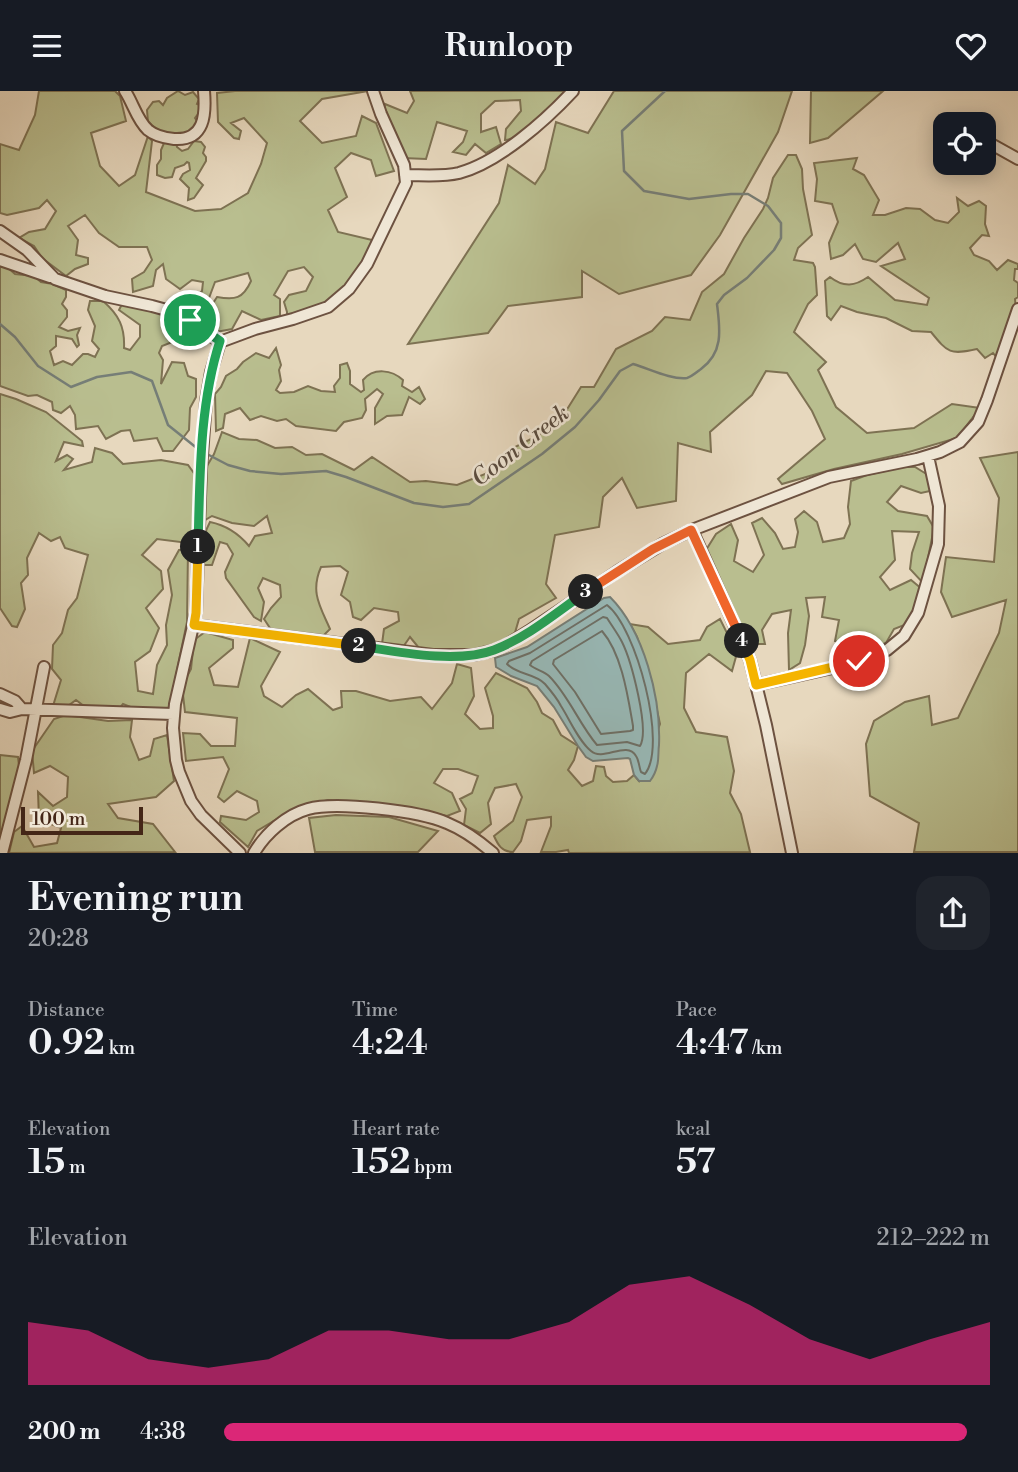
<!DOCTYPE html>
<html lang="en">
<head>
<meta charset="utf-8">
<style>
  body { margin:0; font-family:"Libre Bodoni",serif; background:#20242c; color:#f1f3f6; height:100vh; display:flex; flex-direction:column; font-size:26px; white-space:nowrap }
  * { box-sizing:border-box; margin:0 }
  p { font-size:23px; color:#9ea1a6 }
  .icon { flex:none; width:38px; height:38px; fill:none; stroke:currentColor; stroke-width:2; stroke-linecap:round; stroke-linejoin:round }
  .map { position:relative; height:762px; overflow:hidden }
  .sheet { display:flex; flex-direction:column; background:#171b24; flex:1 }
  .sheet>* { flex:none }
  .buttons { position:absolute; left:933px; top:21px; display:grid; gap:14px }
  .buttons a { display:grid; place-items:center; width:63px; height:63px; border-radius:14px; background:#171b24; box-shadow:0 4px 18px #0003; font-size:35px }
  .scale { position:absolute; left:21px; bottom:18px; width:122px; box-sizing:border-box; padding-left:7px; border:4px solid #442617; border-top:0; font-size:19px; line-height:24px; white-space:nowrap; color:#442617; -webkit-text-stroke:5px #efe6d5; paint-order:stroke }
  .pin { position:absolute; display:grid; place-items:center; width:60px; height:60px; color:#fff; margin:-30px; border:4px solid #fff; border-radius:50%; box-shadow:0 2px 7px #0007 }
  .km { position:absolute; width:35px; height:35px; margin:-18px; border-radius:50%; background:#222; color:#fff; font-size:19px; line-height:35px; text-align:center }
  .round { display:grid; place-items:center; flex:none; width:74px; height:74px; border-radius:21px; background:#20242c }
  .overview { display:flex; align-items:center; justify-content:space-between; height:119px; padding:0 28px }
  h1 { font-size:38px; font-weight:600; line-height:52px }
  .stats { display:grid; grid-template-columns:repeat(3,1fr); gap:10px; height:119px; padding:7px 28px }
  .stats div { display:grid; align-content:center }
  .stats b { font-size:35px; font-weight:600 }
  .stats small { font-size:19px; font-weight:400 }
  .stats p { font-size:19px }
  .chart { height:196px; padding:14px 28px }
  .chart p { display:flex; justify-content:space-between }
  .chart svg { width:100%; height:126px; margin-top:7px; fill:#db2777; opacity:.7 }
  ul { padding:0 28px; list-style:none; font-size:23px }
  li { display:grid; grid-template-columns:112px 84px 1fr; align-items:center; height:52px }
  li i { height:18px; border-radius:9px; background:#db2777 }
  header { display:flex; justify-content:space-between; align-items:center; height:91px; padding:0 28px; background:#171b24; font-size:32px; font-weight:600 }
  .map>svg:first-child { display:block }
  .green { fill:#b9be8f; stroke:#7e7253; stroke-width:2 }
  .water { fill:#98b9b7; stroke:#767e77; stroke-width:2 }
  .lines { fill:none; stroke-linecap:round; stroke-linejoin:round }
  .shore { stroke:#6e7067; stroke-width:2 }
  .stream { stroke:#767e77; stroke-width:2.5 }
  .minor-casing { stroke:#6d5241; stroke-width:14 }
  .minor { stroke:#efe6d5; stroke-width:10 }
  .split-1-casing { stroke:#fff; stroke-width:14 }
  .split-2-casing { stroke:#fff; stroke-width:14 }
  .split-3-casing { stroke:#fff; stroke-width:14 }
  .split-4-casing { stroke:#fff; stroke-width:14 }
  .split-5-casing { stroke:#fff; stroke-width:14 }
  .split-1 { stroke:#22a559; stroke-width:9 }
  .split-2 { stroke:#f5b400; stroke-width:9 }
  .split-3 { stroke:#22a559; stroke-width:9 }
  .split-4 { stroke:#f0652b; stroke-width:9 }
  .split-5 { stroke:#f5b400; stroke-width:9 }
  .labels { text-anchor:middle; stroke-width:5; stroke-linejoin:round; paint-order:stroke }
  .water-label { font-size:23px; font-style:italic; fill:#594b3f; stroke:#efe6d5 }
</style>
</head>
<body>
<header><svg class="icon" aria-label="menu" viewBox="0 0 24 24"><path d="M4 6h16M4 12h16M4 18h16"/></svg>Runloop<svg class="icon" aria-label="heart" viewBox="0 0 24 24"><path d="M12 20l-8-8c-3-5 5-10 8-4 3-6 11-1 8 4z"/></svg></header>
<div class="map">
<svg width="1018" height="762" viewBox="0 0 1018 762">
  <rect width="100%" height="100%" fill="#e7d8be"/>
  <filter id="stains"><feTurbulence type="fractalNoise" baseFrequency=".00286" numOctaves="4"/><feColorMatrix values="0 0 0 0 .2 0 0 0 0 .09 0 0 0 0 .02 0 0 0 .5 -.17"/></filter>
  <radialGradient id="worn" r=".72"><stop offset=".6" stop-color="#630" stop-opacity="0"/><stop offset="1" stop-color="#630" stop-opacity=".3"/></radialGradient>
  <path class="green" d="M39,0h76l5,5 6,25 -35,12 9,33 19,20 16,-11 13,-39 4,5 -6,51 49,19 26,-2 27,-16 13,-29 6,-21 -23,-25 -13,5 10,8 -2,8 -5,-1 -16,-16 -1,-29 18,-2h133l-46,8 -22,22 22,22 34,-7 6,-20 14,7 18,48 -18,5 -5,-16 -20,-7 -16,15 12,29 -19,13 10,22 34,8 -9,26 -31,34 -45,18v-6l-3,-10 5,-7 17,-4 7,-14 -9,-10 -16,4 -14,24 6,4v17l-19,4 -19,-9 -10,18 -16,3 -7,-5 -1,-16 9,-14c18,3 26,2 34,-16l-3,-8 -33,9 -6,16 -13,11 -1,-11 7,-7 1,-9 -11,-2 -12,9 -14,-10 -3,-15 -7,6 -3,16 -20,6 -1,-13 12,-7 8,-12 -5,-13h-28l-20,-14 -14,-18 -17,11 10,14 -2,15 12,3v6l-13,5 -9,7 -24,-18 -8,-12 -15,-8 10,-6 16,-3 11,-18 -9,-11 -8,8 -32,7 -7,-2v-69l19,6 16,-35z
    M178,0l7,4 8,-3 6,7 -2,5 3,1 1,5 -6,8 2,3 -2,9c-21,6 -29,8 -47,-8l-1,-12 6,-8 6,-1 4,4 4,-7z
    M410,0h155c-12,13 -42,48 -60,49l1,-11 15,-18 -1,-11 -25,1 -14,13v18l15,-5 5,17 -15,9 -11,-9 -9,11 -13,-3 10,-10 4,-11 -30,-9 -11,37 -23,-1 -19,-46 1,-8 22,9 7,-12z
    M614,0h178l-14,41 -58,103 -29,40 -72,19 -37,-23v26l-74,9 -20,27 -80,11 91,-141 9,-38 27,19 10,-15 11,-47 32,11z
    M811,0h72l-55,47 -18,5z
    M194,50l7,1 4,5 -2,6 3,4v4l-10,17 7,7 -9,13 -6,2 1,-12 -9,-9 3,-5 7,-4 -1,-7 -2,-1 -3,3 -9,3 -3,9 -7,1 -8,-3v-10l4,-6v-9l3,-7h12l1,4 5,4 6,-2z
    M788,64h8l6,14 1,20 9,46 -14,13 -4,12 19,3 2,4 2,28 -9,9 -14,28 32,30 -8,8 18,37 31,26 47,-5 38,-24 28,4 -23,30 -55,16 -68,15 -52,15 -4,-5 47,-40 -13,-28 -25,-38 -21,-2 -14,24 -42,37 1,20 -33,-9 -2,58 -39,7 -15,-30 -19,19 -4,30 -44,8 -9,49 10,14 -37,21 -5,17 -25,12 -20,3 -28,1 -22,-4 -9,-11 -7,10 -21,-3 2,-15 15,-8 -1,-9 -24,-4 -13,12 -8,-3 -3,-15 -9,-7 7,-23 -8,-6 -19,1c-11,25 -1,39 9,62l-8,8 -50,-6 -8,-12 7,-11 10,-11 -1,-12 -17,-7 -5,10 6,14 -3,19 -7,-4 -28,-39 -1,-6 8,-18 -6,-10 -7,-2 -8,23h-8c-6,-15 -1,-29 6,-43 15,3 29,12 39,24l6,-10 17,-3 -5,-17 -13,10 -22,-3 -20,-7 -7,4 -3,-6 2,-43 10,-17 8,-22 17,7 18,1 18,8 17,-1 14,8 16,-1 32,16 18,-13 38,25 16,-1 31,4 36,-14 22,-24 34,-17 8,-15 9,-4 15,-24h13l22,-38 36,-18 13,-14 25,3 12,-28 22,-18 20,-36 19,-29 5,-11 5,-20z
    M857,67l-4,11 11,6 15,25 -6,15h12l21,-7 14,1 15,11 13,3 11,-11 -2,-14 11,8 11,-5 7,5 -1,18 4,12 -7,-1 -12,13 4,7 15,6 8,9 11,-10 10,4v5h-3l-1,11 4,3v14l-3,2 1,12 -19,47 -4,-5 -8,5 -8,-9c-27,6 -29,4 -46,-17l-19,-1 -26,-13 -29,-6 -16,-6 -10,14 -4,-4 -2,-35 5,-4c14,11 25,9 38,0l27,23 32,5 2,-7 -48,-32 24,-7 -7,-16 -22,19 -13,-3 -8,-15 -12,11 -12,4 -2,-16 9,-21 -6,-18 -17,-3 2,-22 -3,-16z
    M0,175l7,1 8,7 19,2 7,6 12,2 13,6v7l-4,7 5,6v7l-8,10 9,4 12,-3 -3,7 2,10 -2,2 -5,-8 -16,-3v10l-6,5 4,14 9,-4 9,4 11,-11h5l7,3 4,-8 -7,-8 3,-15 -7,-16 2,-9h13c16,14 22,26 21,47l6,2 10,-13v-12l-21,-15 3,-6 38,6 3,7 7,-4 17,13 -7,13 -18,7 -3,7 4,7 -2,24 11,-22 12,1 4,13 8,3v18l-6,11 -1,22 -16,21h-10l-6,-13 -23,3 -4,-11 -9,1 -15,8 -8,-13 -22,3 -1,-14 -5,-9 -9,7 -8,-3 -1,-8 -15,-7 -9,1 -28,-10z
    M276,257l5,17 -2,5 2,11 -5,9 4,3 14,-1 14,-6 13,5 14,1 -1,-6 6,-8v-13l7,-2 3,8v13l11,8 3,-2 -1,-10c11,-13 29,-10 40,0l-1,6 10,6 7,-5 6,12 -5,5 -11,-7 -7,18 -15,1 -12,8v-16l8,-14 -6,-5 -12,10 1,11 -4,8 -18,4 -8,9 -40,-5 -10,-7 -9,2 -16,-5 -11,4 -10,-12 -15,6 -2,14 -7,3 -1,-37 6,-7 5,-11 11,-7 6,-7 13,-9 13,5z
    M0,303l16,5 30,13 36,29 1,5 -19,-4 -8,19 11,-6 6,4 -9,11 28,-8 3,-14 17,5 11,11 38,-4 27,5 8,11 -1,49 -7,18 -31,-4 -15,16 19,16 2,18 -17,19 13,20 -9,23 -15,11 3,29 15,3 4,-29 10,-20 -1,-20 6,-30 -4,-25 11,-20 9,-1 -1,73 -18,87 -36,-1 -10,-4 -5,6 -34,-4 -8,-6 -11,8 -12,-2 8,-26 -9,-11 1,-24 9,-12 6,-23 9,-12 11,-43 -23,-7 -5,-11 -9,4 -12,-8 -12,25 1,17 -7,8 4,26 -8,18 -5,-1 -12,-18z
    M1018,361v400h-104l5,-29 -49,-27 -4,-52 8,-23 31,-19 24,-6 3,29 26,-7 41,-85 7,-33 -54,17 -11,-25 5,-35 48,5 5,-64 -19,-40z
    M902,376h13l13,8 2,16 -9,2 -20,-7 -14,16 11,9 29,5 7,12 -11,55 -13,-14 2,-16 7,-21 -27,-1 3,29 -15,17 10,13 21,-10 11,9 -7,22 -8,13 -13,5 -8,14 -22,8 -29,-10 4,-21 -17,-3 3,-20 -19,1 3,18 -4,29 -5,18 -11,7 -1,-37 3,-23 -19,4 -10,16 3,14h-10l-14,-18 -35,-76 10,-16 15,-10 7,16 -4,21 19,11 11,-17 -12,-32 10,-5 13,15 8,16 12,-2 3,-15 -3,-13 9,-8 13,11 6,20 21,-4 6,-14 -2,-17 3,-26 16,-6z
    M720,528l17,34 -5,18 -23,-17 -23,19 -2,35 12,24 31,5 7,34 -4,22 11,21 9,38 -181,1 -1,-3 -12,2h-15l10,-26v-9l-24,3 -6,21 -8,11c-11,0 -15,-7 -19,-16l19,-15 9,-24 -6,-13 -21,4 -7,15 3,21 -11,9 -16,-8 2,-16 -6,-10 12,-6 6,-17 -20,-7h-15l-9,14 18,10 8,18 -13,5 -39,-9 -80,-7 -34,9 -37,22 -9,16 -28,-25 1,-6 25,4 13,-8 -2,-11 -20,-10 -13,11 -6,-5 11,-28 -6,-12 -37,4 -3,-28 17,1 11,12h24l2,-28 -52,-6 -3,-26 9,-17 3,-29 11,-8 28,8v8l-24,20 5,17 24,2 12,-49 30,14 -19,34 3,10 18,11 14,-12 12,-6 25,21 9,-3 -1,-16h15l34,10 31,-4 11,12 20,-26 5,-19 14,4 3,28 -9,18 15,15 13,-1v-12l-8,-28 11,-15 31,15 10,14 5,11 11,7 8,15 17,11 -4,14 -6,10 14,16 11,-5 3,-15 8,1 2,9 7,6 14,-1 7,-6 5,6 21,-57 -10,-46 -13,-41 -7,-13 18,3 20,17 32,-4 7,-13z
    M66,624l42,6 24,-1 -2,17 9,23 11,-4 4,-17 13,-4 7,46 -18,16 -48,7 10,14 35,6 22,28 -166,1 5,-21 8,-6 12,21 23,-4 4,-15 -22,-9 -1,-27 15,14 14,-9 1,-20 -18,-11 -16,7 -2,-22 22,-32z
    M0,664l18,2 2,17 -20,68z
    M336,724l53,2 49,14 -20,21h-103l-6,-34z"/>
  <path class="water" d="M610,506c34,34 51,101 49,148 -1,7 0,15 -2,21 -1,5 -4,11 -7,15h-11l-5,-6 -4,-16 -2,-1 -35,3 -7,-4 -8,-11 -24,-39 -17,-21 -26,-10 -15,-9 -1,-9 32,-11 77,-49z"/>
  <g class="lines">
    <path class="shore" d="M607,514c29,22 61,140 38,169l-4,-2c-2,-5 -2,-12 -5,-16 -9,-16 -33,6 -45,-5 -13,-11 -21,-31 -30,-45 -4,-8 -10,-15 -16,-22 -10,-11 -28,-9 -38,-20l2,-3 21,-8z
      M603,526l4,1c5,8 11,16 15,24 9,18 28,88 18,104l-13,-4 -30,3c-18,-21 -28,-49 -48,-69 -5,-5 -13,-6 -19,-11l2,-4z
      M602,540c20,23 26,66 31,95v4l-3,1 -29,3 -26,-42 -22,-28 1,-4z"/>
    <path class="stream" d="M0,233l15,13 23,29 33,21 26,-10 34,-5 21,9 16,44 30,24
      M207,363l21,11 22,6 31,3 45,-3 20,6 68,26 29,4 26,-3 73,-50 33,-27 24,-27 21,-29 13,-7c15,4 38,16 54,14 4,-1 10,-6 14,-9 23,-17 19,-40 16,-65l7,-9 23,-17 27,-28 7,-12v-15l-13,-17 -20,-12h-17l-42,5 -45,-8 -20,-20 -2,-40 43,-40"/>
    <g class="minor-casing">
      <path id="minor" d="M125,0c8,12 12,29 23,39 7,6 17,8 26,9 31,2 32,-25 30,-48
        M984,49l34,19
        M405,84c18,0 37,2 54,-2 40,-11 86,-52 114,-82
        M0,140l27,19 28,29 50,17 47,10 22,6 16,8 30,22
        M0,169l50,17
        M692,439l58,130 16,65 26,128
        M194,534l239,30h41l21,-5 13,-6 21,-13 89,-60 46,-28 28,-13 137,-53 88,-18 23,-7 20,-10 18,-20 9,-22 31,-91
        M756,594l103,-23 28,-12 17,-14 14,-23 20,-69 1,-38 -11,-50
        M0,603l15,7 7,8
        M0,618l10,3 12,-3 151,5
        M2,762l24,-93 18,-93
        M240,762l-39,-38 -10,-14 -12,-29 -3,-12 -3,-32 2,-24 21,-91 5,-144 5,-68 5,-29 9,-30 35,-13 38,-10 35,-12 21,-18 18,-25 39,-81 -2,-18 -23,-51 -8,-23
        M254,762c11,-19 32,-38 54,-44 28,-8 112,2 139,14 17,7 32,18 46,30"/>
    </g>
    <use href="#minor" class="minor"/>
  </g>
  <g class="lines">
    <g class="split-1-casing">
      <path id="split-1" d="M190,229l30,21c-21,64 -20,139 -22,206"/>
    </g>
    <g class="split-2-casing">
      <path id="split-2" d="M198,456l-2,66 -2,12 165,21"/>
    </g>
    <g class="split-3-casing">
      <path id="split-3" d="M359,555c39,6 98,18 135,4 34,-13 63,-38 92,-58"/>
    </g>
    <g class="split-4-casing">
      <path id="split-4" d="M586,501l67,-43 38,-19 51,111"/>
    </g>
    <g class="split-5-casing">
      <path id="split-5" d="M742,550l8,19 6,25 103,-24"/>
    </g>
    <use href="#split-1" class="split-1"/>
    <use href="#split-2" class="split-2"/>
    <use href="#split-3" class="split-3"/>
    <use href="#split-4" class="split-4"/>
    <use href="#split-5" class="split-5"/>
  </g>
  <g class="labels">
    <g class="water-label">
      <text transform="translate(520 354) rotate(-38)" y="8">Coon Creek</text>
    </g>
  </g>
  <rect width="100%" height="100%" filter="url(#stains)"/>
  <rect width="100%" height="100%" fill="url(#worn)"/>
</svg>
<div class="buttons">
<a><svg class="icon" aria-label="locate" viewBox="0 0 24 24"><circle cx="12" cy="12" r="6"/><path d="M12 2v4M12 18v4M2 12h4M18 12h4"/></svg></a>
</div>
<div class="scale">100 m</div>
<div class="pin" style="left:190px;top:229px;background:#1e9e55"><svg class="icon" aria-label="arrive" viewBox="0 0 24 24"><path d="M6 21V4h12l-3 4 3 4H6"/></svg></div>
<div class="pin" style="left:859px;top:570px;background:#d93025"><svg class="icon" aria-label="check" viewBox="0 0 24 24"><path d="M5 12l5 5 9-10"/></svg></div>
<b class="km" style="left:198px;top:456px">1</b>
<b class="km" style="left:359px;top:555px">2</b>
<b class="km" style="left:586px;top:501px">3</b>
<b class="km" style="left:742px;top:550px">4</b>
</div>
<section class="sheet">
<div class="overview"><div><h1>Evening run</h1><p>20:28</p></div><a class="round"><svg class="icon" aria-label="share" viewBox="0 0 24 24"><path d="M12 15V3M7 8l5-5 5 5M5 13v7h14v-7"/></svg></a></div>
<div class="stats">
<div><p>Distance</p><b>0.92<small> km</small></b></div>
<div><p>Time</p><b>4:24</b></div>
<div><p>Pace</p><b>4:47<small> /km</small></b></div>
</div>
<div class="stats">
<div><p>Elevation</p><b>15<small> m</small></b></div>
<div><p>Heart rate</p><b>152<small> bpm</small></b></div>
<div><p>kcal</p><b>57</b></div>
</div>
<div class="chart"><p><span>Elevation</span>212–222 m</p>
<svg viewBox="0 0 160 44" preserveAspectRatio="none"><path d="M0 44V22L10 25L20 35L30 38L40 35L50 25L60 25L70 28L80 28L90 22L100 9L110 6L120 16L130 28L140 35L150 28L160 22V44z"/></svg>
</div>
<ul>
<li><b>200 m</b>4:38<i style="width:97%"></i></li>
</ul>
</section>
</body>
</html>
